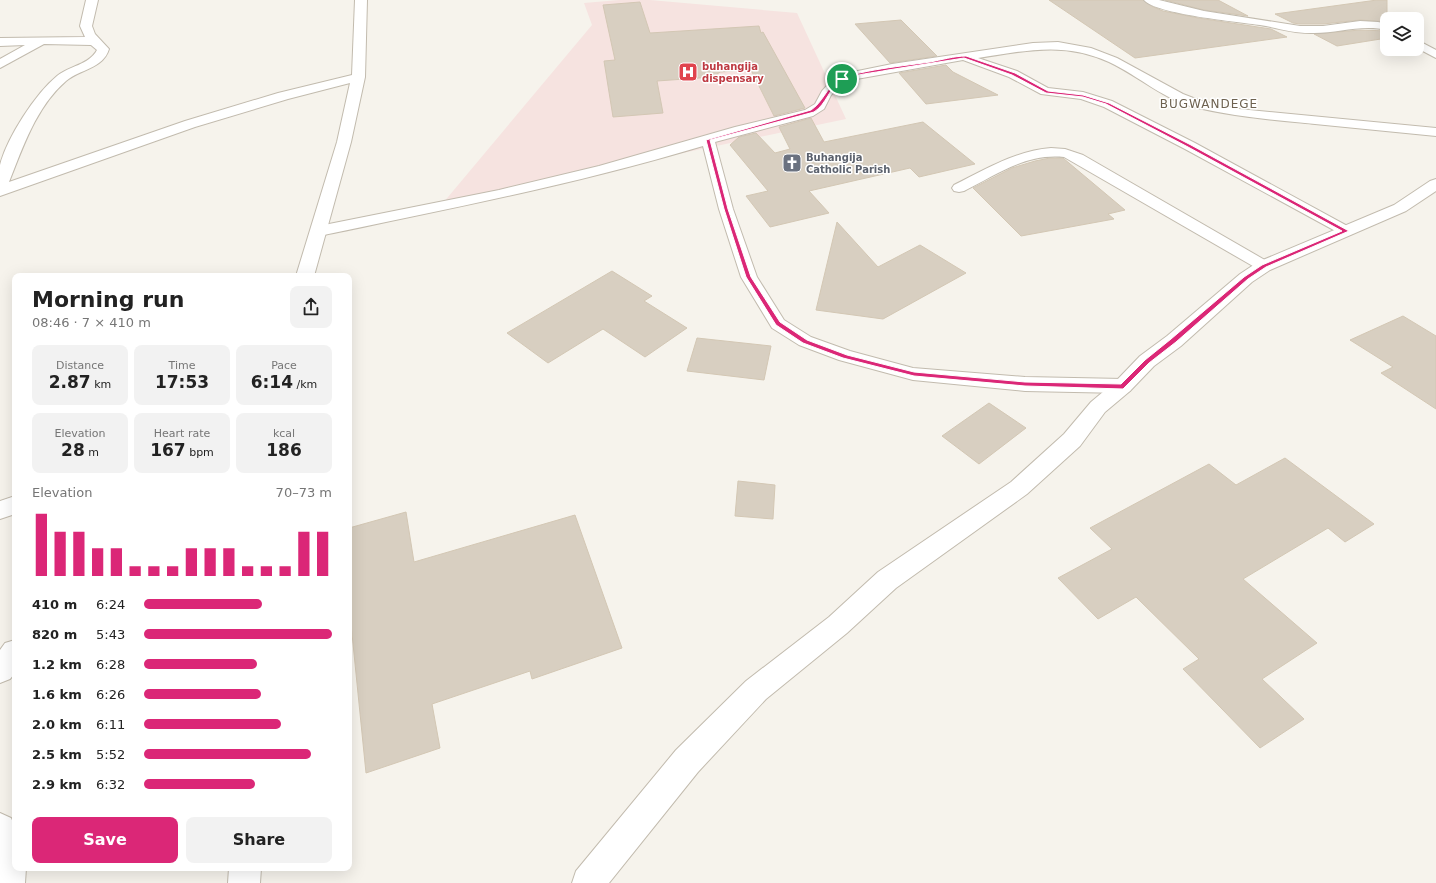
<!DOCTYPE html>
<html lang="en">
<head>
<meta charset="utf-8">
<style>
  body { margin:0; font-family:"DejaVu Sans",sans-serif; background:#f2f2f2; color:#222; height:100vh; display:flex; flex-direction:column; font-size:15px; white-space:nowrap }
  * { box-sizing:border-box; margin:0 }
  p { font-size:13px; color:#767676 }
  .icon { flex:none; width:22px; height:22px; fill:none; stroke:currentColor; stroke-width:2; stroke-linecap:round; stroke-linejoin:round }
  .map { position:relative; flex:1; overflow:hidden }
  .sheet { position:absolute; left:12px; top:273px; width:340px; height:598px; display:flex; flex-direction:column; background:#fff; border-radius:8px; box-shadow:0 4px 16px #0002 }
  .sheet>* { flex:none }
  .buttons { position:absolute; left:1380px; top:12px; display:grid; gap:8px }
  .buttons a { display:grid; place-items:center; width:44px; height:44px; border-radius:8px; background:#fff; box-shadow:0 4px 16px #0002; font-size:20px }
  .pin { position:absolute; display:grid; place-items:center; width:34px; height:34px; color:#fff; margin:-17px; border:2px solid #fff; border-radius:50%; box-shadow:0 1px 4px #0007 }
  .round { display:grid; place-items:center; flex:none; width:42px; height:42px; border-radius:8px; background:#f2f2f2 }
  .summary { display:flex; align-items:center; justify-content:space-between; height:68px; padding:0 20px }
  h1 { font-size:22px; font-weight:700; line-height:30px }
  .figures { display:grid; grid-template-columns:repeat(3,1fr); gap:6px; height:68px; padding:4px 20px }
  .figures div { display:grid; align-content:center; border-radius:8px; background:#f2f2f2; text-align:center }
  .figures b { font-size:17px; font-weight:700 }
  .figures small { font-size:11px; font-weight:400 }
  .figures p { font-size:11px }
  .chart { height:112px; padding:8px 20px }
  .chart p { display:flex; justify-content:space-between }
  .chart svg { width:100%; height:72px; margin-top:4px; stroke:#db2777; stroke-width:6 }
  .primary-button { display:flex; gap:8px; margin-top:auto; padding:8px 20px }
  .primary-button a { flex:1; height:46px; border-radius:8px; background:#db2777; color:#fff; font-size:16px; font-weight:700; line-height:46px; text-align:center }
  .primary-button a+a { background:#f2f2f2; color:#222 }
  ul { padding:0 20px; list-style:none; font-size:13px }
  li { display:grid; grid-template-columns:64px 48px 1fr; align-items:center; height:30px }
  li i { height:10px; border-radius:5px; background:#db2777 }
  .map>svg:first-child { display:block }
  .medical { fill:#f6e3e0 }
  .building { fill:#d8cfc1; stroke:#d3c7b4 }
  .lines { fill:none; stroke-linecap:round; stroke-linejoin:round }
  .lane-casing { stroke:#c2bbae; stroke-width:2 }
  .street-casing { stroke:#c2bbae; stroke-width:2 }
  .lane { fill:#fff; fill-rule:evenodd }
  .street { fill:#fff; fill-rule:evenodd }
  .route { fill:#db2777; stroke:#fff; fill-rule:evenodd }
  .labels { text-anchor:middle; stroke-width:3; stroke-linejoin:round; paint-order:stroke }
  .far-health-label { font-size:10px; font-weight:bold; fill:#be3a42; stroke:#fff; text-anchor:start }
  .far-worship-label { font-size:10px; font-weight:bold; fill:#5b616d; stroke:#fff; text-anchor:start }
  .far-quarter-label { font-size:12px; letter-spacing:1px; fill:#6e6250; stroke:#fff }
</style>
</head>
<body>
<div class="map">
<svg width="1436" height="883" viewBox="0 0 1436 883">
  <rect width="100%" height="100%" fill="#f6f3ec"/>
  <path class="medical" d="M619,0h31l147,13 49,106 -403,84 149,-178 -8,-22z"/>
  <path class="building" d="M1049,0h94l8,6 12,5 35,7 73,11 16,8 -152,21z
    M1165,0h53l30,16 -44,-6z
    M1377,0h10v22l-27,-2 -37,4h-23l-7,-1 -18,-9z
    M640,2l10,31 109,-7 2,7 2,-1 42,76 -31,8 -23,-46 -31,2 -7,5 -56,4 6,32 -50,4 -9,-56 11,-1 -12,-55z
    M901,20l36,36 -47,7 -35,-39z
    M1360,30l27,1v7l-50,8 -23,-12z
    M946,65l7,7 45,23 -72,9 -27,-31z
    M811,118l13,24 99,-20 52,42 -56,13 -9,-9 -101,23 20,22 -59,14 -24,-31 22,-5 -38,-46 9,-8 17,-4 19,20 15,-4 -11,-22z
    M1050,158h13l62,52 -17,4 6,5 -93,17 -48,-48 39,-20 23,-7z
    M837,222l41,45 42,-22 46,28 -83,46 -67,-9z
    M612,271l40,25 -8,5 43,27 -42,29 -42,-28 -55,34 -41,-30z
    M1403,316l33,20v73l-55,-36 12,-6 -43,-27z
    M697,338l74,8 -7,34 -77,-9z
    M989,403l37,25 -47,36 -37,-28z
    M1285,458l89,66 -29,18 -17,-14 -85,51 74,64 -55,36 42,40 -44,29 -77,-79 16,-10 -63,-62 -38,22 -40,-41 54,-29 -22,-21 119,-64 27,21z
    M738,481l37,4 -2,34 -38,-3z
    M406,512l8,50 161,-47 47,133 -90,31 -2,-8 -98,33 8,44 -74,25 -17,-169v-76z"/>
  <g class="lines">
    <g class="lane-casing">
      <path id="lane" d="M1144,0h15l45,11 96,15h23l37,-5 18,1 9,2v6c-25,-6 -48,3 -73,3 -18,1 -36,-5 -54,-8 -21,-3 -105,-11 -116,-25z
        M1417,40l19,10v8l-19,-10z
        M1058,42l33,6 26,10 66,36 18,7 38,8 197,19v8c-40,-4 -81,-8 -121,-12 -40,-4 -78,-7 -117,-16 -33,-7 -59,-32 -89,-46 -46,-21 -84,-11 -131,-4l39,13 31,17 35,4 29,9 83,42 156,85 3,3 -3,3 -5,2 -5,-2 -156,-85 -81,-42 -23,-8 -40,-5 -32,-17 -46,-17 -112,20 -10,5 -10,10 -7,14 -11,7 -98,26 18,67 24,68 27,43 27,17 39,14 63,17 112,9 98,2 7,2 2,5 -2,5 -7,2 -98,-2 -112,-11 -74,-20 -40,-15 -27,-17 -31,-51 -22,-68 -16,-63c-126,38 -255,63 -384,90l-5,-2 -3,-3 3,-3 5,-2 180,-36 100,-24 136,-39 70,-17 10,-6 7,-13 11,-12 10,-5 49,-10 141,-21z
        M1051,148l14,1 18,6 187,108 2,3 -2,3 -6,2 -6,-2 -194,-112c-38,-4 -68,18 -100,34l-5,1 -5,-1 -2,-3 2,-3c32,-16 61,-34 97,-37z"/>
    </g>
    <g class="street-casing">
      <path id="street" d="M86,0h12l-6,26 3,8 14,15c-6,20 -29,20 -43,32 -30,26 -43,66 -57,101l176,-61 93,-28 74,-18 3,-75h12l-2,77 -14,65 -37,134h-18l41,-134 13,-59 -62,16 -93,28 -195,69c0,-10 0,-22 0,-31 7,-27 35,-71 57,-89 12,-10 32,-11 40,-26l-6,-5 -47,-1 -44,24v-9l25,-14 -25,1v-8l85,-1 -5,-11z
        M1436,179v12l-30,20 -136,59 -18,12 -71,64 -27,20 -24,25 -25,21 -25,34 -53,48 -131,94 -49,45 -81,66 -68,73 -89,111h-37l4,-12 100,-121 70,-69 83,-64 49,-45 133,-90 53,-48 27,-32 25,-21 24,-25 27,-20 73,-62 18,-12 136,-57 36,-24z
        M15,496v18l-15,5v-18z
        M15,640v33l-5,6 -10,4v-33l5,-7z
        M0,813l11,5 4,9v41h11l-1,15h-25z
        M229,868h32l-1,15h-32z"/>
    </g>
    <use href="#lane" class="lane"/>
    <use href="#street" class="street"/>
  </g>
  <path class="route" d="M966,56l49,17 33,18 35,4 26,8 82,42 158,86 -83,36 -18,12 -72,63 -27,21 -26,26 -98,-3 -111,-10 -71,-18 -40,-15 -27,-18 -30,-48 -22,-68 -18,-69 105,-30c11,-7 15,-21 26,-29 13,-10 74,-16 93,-19 11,-2 24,-6 36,-6zM964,58l48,17 34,18 37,4 23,7 82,43 154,84 -80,34 -18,12 -73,62 -26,21 -24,24 -96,-2 -111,-10 -67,-17 -40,-15 -27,-18 -29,-45 -23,-68 -18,-69 104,-28c13,-8 15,-25 28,-32 13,-6 32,-7 46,-10 25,-4 51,-8 76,-12z"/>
  <defs>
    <g id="hospital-square" transform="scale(1)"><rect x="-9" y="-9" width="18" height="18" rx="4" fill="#e0444e" stroke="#fff"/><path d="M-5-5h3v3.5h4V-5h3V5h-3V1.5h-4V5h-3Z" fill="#fff"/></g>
    <g id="church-square" transform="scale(1)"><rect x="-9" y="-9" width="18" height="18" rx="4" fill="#6b7280" stroke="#fff"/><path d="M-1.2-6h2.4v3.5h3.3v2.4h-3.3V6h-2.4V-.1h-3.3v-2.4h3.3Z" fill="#fff"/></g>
  </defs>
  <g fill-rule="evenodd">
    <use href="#hospital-square" x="688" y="72"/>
    <use href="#church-square" x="792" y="163"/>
  </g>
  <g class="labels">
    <g class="far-health-label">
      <text x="702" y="70">buhangija<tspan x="702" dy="12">dispensary</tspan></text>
    </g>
    <g class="far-worship-label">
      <text x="806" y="161">Buhangija<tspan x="806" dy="12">Catholic Parish</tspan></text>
    </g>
    <g class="far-quarter-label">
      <text x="1209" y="108">BUGWANDEGE</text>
    </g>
  </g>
</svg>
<div class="buttons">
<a><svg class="icon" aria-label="layers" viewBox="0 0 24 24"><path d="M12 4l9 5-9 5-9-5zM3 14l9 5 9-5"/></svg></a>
</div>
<div class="pin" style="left:842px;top:79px;background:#1e9e55"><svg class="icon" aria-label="arrive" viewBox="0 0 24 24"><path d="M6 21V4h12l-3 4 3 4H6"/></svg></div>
<section class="sheet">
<div class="summary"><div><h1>Morning run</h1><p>08:46 · 7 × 410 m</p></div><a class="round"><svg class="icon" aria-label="share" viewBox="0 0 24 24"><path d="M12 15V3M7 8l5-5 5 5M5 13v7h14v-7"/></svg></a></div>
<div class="figures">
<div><p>Distance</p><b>2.87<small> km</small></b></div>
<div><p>Time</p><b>17:53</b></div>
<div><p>Pace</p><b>6:14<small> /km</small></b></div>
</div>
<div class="figures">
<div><p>Elevation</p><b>28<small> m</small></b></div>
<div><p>Heart rate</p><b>167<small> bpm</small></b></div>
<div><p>kcal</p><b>186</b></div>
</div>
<div class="chart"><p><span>Elevation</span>70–73 m</p>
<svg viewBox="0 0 160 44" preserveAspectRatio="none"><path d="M5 44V6M15 44V17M25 44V17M35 44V27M45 44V27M55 44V38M65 44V38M75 44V38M85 44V27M95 44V27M105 44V27M115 44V38M125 44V38M135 44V38M145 44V17M155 44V17"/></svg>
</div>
<ul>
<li><b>410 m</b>6:24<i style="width:63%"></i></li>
<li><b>820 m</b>5:43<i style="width:100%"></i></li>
<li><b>1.2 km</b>6:28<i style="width:60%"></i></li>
<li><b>1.6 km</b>6:26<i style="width:62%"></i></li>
<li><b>2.0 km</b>6:11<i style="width:73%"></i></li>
<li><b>2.5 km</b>5:52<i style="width:89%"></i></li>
<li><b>2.9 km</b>6:32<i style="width:59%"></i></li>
</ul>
<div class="primary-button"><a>Save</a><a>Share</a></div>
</section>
</div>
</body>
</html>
